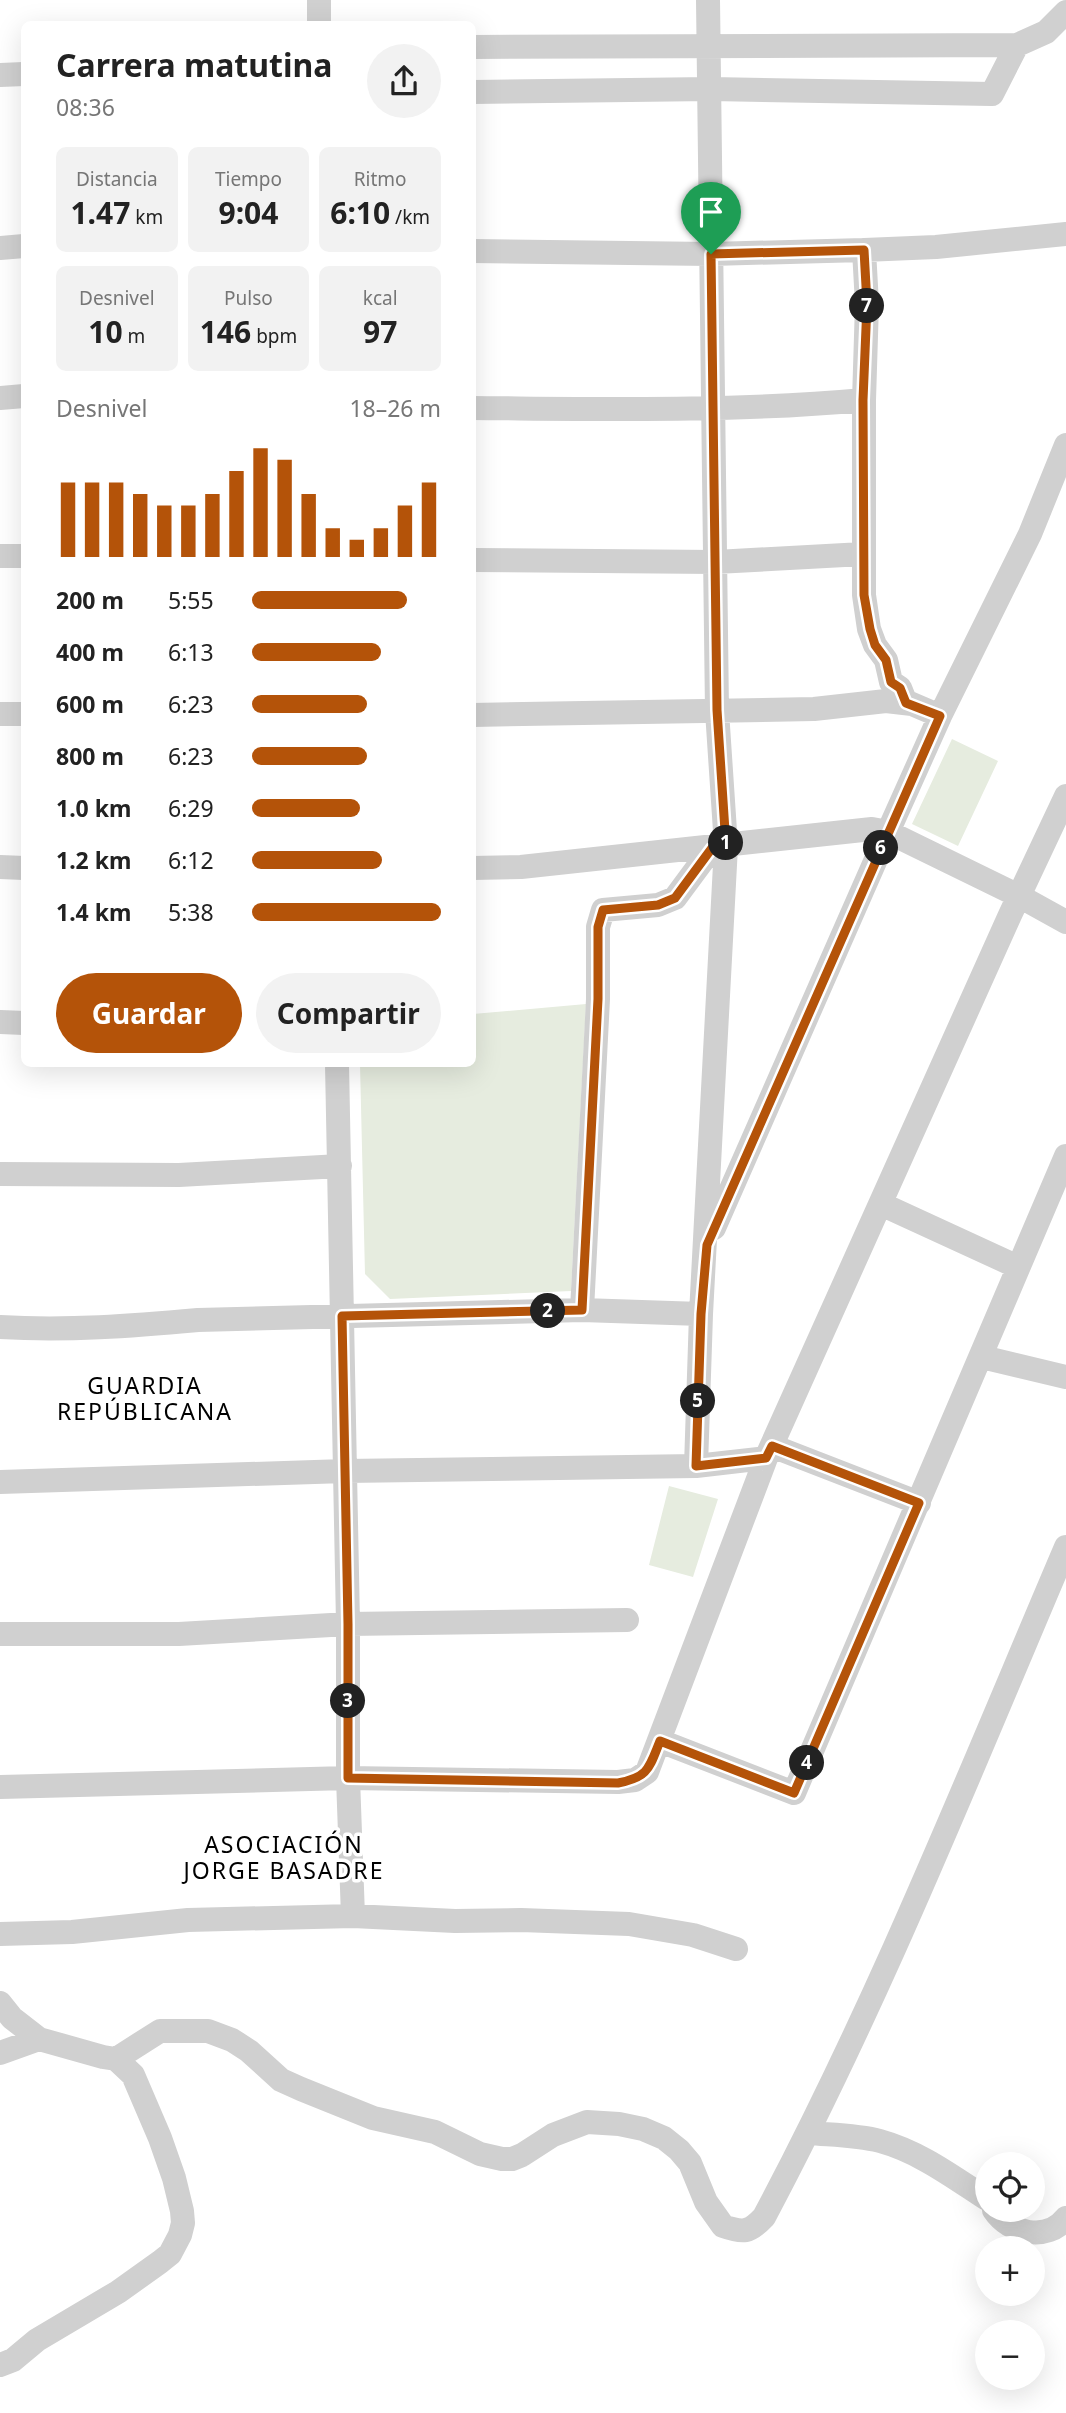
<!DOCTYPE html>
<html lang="es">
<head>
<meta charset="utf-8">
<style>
  body { margin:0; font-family:"Noto Sans",sans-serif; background:#f2f2f2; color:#222; height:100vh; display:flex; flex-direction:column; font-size:26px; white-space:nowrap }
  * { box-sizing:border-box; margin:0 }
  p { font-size:23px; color:#767676 }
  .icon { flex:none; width:38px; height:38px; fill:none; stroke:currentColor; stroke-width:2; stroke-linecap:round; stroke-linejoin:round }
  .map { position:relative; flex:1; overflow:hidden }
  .drawer { position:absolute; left:21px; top:21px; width:455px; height:1046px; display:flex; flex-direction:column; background:#fff; border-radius:10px; box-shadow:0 7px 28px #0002 }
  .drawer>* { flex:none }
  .controls { position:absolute; left:975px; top:2152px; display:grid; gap:14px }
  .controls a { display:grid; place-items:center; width:70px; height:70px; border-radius:50%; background:#fff; box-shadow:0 7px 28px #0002; font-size:35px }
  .pin { position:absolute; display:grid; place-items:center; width:60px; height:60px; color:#fff; margin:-72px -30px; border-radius:50% 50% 50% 0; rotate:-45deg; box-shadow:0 0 7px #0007 }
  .pin .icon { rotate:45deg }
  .km { position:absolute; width:35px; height:35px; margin:-18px; border-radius:50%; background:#222; color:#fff; font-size:19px; line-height:35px; text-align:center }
  .round { display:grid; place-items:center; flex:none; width:74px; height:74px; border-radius:37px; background:#f2f2f2 }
  .overview { display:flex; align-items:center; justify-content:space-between; height:119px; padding:0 35px }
  h1 { font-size:32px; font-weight:700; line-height:52px }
  .figures { display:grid; grid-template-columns:repeat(3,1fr); gap:10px; height:119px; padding:7px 35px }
  .figures div { display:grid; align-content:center; border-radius:10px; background:#f2f2f2; text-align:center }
  .figures b { font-size:30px; font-weight:700 }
  .figures small { font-size:19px; font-weight:400 }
  .figures p { font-size:19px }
  .chart { height:196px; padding:14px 35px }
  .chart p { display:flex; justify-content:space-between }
  .chart svg { width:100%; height:126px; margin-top:7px; stroke:#b45309; stroke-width:6 }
  .action { display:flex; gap:14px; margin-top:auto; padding:14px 35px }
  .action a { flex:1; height:80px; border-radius:42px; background:#b45309; color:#fff; font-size:28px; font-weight:700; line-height:80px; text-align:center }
  .action a+a { background:#f2f2f2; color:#222 }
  ul { padding:0 35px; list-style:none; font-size:23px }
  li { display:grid; grid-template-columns:112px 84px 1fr; align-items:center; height:52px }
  li i { height:18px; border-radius:9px; background:#b45309 }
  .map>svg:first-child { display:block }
  .green { fill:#e6ecdf }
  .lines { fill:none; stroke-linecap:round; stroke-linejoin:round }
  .minor { stroke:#d0d0d0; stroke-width:24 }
  .route-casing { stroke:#fff; stroke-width:14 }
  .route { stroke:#b45309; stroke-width:9 }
  .labels { text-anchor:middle; stroke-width:7; stroke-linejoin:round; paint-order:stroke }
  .neighbourhood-label { font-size:23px; letter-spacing:2px; fill:#000; stroke:#fff }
</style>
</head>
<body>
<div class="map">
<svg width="1066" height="2413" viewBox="0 0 1066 2413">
  <rect width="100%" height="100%" fill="#fff"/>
  <path class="green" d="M952,739l46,22 -40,85 -46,-22z
    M586,1004l-15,287 -181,8 -25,-25 -5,-210h112l1,-50z
    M669,1486l49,13 -25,78 -44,-12z"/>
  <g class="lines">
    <path class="minor" d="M319,0v24
      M472,47l545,-2 29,-13 20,-20
      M0,75l24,-1
      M472,92l239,-3 281,5 25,-49
      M0,248l24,-2
      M864,250l3,54 -3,96v195l5,34 6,16 11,15 5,22 9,6 6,15
      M472,251l239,3 153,-4 72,-3 130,-13
      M0,398l24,-2
      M472,408c131,1 261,4 392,-8
      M0,556h24
      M472,560l244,2 147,-8
      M0,714h24
      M472,715l342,-6 72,-8 26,3 28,12
      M0,867l24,1
      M472,868l49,-1 351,-38 16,3 131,64 47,26
      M0,1022l24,1
      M337,1064l11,560v154l5,138
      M0,1174l179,1 161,-9
      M881,1204l137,63
      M714,1228l174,-396 52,-116 90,-182 36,-89
      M582,1310l16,-311v-72l5,-17 55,-5 17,-7 37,-50
      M0,1327c66,4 133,-1 198,-7l384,-10 119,4
      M982,1357l84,20
      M772,1446l147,57
      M696,1466l5,-152 25,-468 -9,-135 -9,-711
      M0,1482l345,-11 351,-5 70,-8
      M0,1634h179l169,-10 279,-4
      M660,1741l134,52 272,-637
      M0,1787l348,-9 270,4 17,-2 12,-8 119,-314 244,-543 56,-119
      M0,1934l72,-2 116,-12 165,-4 102,5 66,-1 108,4 64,11 43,14
      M0,2003l12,15 27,21 64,18 13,2 44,-28h48l24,9 17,11 32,29 20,9 72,29 62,14 45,22 22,5h10l10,-4 31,-20 34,-13 32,2 24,5 21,9 15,12 11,13 16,39 17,24c20,7 26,7 41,-9 115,-216 206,-445 302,-670
      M0,2053l39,-14
      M809,2133c23,2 48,2 71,8 40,11 73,36 107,58
      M994,2210c16,24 53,32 72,8
      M0,2365l13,-5 24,-20 81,-48 42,-30 10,-8 10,-19 3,-12 -1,-12 -8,-33 -14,-40 -27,-63 -17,-16"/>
  </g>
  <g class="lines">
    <g class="route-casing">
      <path id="route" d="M864,250l3,54 -4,96 1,195 6,34 5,16 11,15 5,22 9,6 6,15 34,13 -233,529 -6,69 -5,152 70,-8 6,-12 147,57 -125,290 -134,-52c-11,27 -11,36 -42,42l-270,-5v-154l-6,-308 240,-6 16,-311v-72l5,-17 55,-5 17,-7 37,-50 14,-2 -9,-136 -6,-456z"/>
    </g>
    <use href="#route" class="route"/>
  </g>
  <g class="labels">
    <g class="neighbourhood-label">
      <text x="145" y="1394">GUARDIA<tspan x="145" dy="26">REPÚBLICANA</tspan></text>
      <text x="284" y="1853">ASOCIACIÓN<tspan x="284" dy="26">JORGE BASADRE</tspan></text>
    </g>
  </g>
</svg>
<div class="controls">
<a><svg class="icon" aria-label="locate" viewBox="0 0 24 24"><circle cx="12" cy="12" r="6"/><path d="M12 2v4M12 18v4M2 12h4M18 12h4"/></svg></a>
<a>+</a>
<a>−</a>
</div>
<div class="pin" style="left:711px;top:254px;background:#1e9e55"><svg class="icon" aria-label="arrive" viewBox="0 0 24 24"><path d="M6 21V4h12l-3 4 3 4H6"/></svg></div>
<b class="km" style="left:726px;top:843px">1</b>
<b class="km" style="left:548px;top:1311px">2</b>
<b class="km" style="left:348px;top:1701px">3</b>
<b class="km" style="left:807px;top:1763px">4</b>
<b class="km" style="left:698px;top:1401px">5</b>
<b class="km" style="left:881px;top:848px">6</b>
<b class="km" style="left:867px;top:306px">7</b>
<section class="drawer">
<div class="overview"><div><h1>Carrera matutina</h1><p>08:36</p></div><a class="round"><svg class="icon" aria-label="share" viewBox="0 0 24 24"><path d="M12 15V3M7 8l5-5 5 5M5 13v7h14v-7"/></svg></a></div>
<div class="figures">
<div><p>Distancia</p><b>1.47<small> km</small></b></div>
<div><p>Tiempo</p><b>9:04</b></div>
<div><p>Ritmo</p><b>6:10<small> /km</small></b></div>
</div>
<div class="figures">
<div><p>Desnivel</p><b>10<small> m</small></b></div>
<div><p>Pulso</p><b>146<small> bpm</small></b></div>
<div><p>kcal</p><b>97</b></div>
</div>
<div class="chart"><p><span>Desnivel</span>18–26 m</p>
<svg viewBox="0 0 160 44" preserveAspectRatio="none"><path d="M5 44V18M15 44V18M25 44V18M35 44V22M45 44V26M55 44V26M65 44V22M75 44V14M85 44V6M95 44V10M105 44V22M115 44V34M125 44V38M135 44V34M145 44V26M155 44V18"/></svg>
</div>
<ul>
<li><b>200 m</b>5:55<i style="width:82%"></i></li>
<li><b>400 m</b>6:13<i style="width:68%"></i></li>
<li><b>600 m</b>6:23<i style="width:61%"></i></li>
<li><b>800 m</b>6:23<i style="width:61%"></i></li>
<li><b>1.0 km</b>6:29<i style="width:57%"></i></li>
<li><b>1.2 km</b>6:12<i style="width:69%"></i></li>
<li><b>1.4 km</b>5:38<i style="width:100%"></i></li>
</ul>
<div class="action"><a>Guardar</a><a>Compartir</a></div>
</section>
</div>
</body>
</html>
